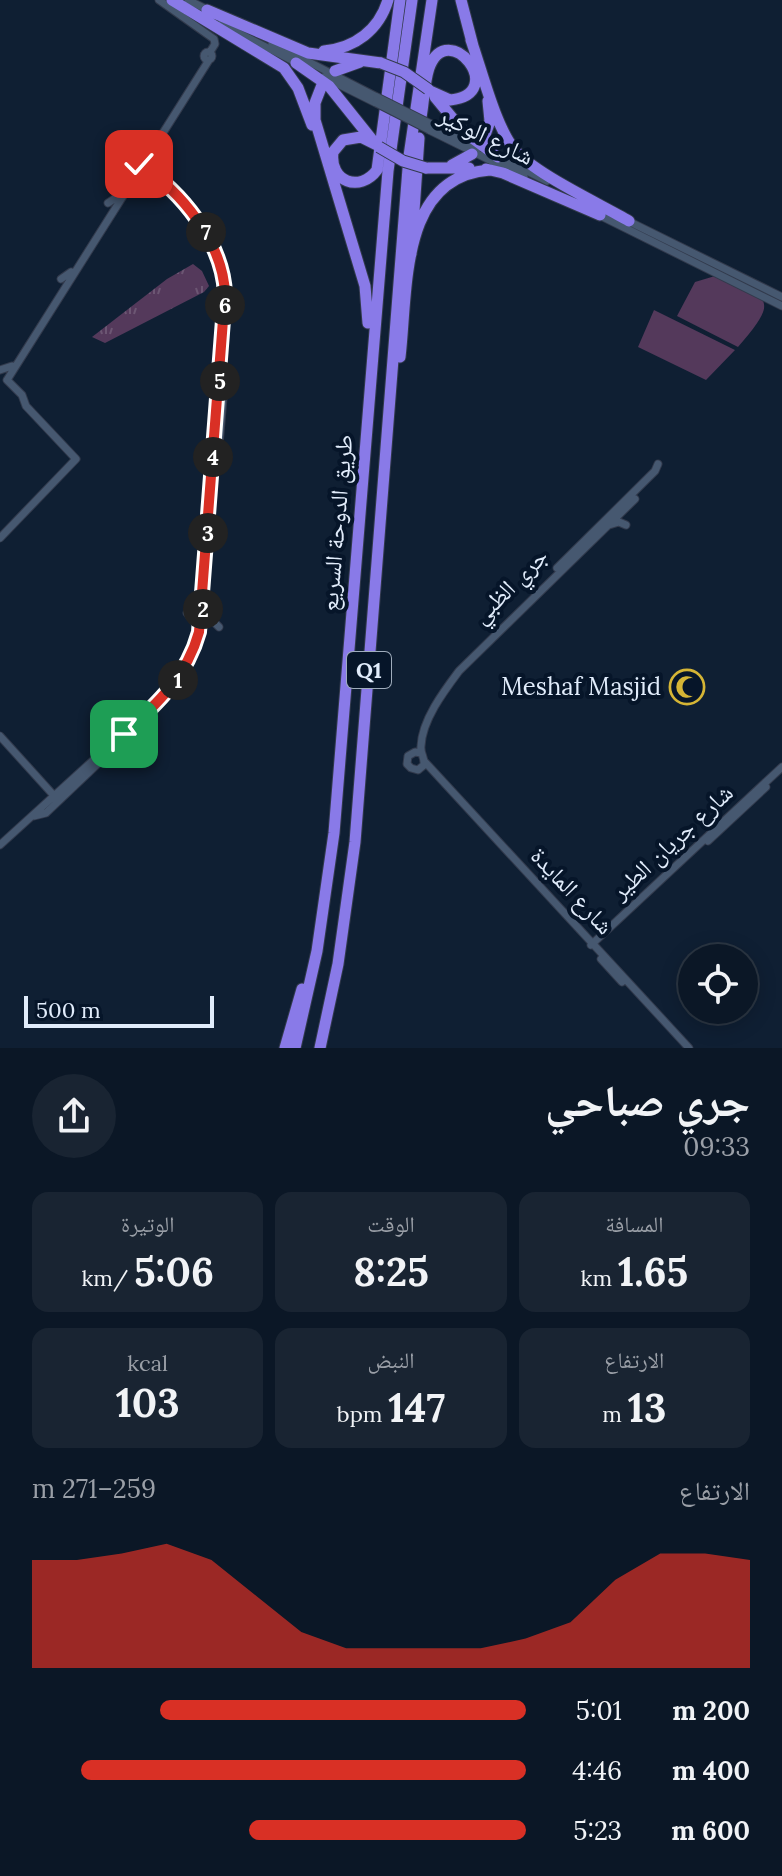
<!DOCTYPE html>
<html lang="ar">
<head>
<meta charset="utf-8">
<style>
  body { margin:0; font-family:Lora,"Noto Naskh Arabic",serif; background:#192432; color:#f1f3f6; direction:rtl; height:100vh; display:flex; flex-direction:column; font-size:30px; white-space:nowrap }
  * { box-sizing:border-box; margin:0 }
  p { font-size:26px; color:#9a9fa7 }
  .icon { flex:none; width:44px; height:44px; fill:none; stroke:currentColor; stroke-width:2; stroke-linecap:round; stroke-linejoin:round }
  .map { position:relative; height:1048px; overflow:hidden; direction:ltr }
  .sheet { display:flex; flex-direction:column; background:#0b1726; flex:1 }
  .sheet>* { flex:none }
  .controls { position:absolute; left:678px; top:944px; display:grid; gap:16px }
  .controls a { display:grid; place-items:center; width:80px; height:80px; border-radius:50%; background:#0b1726; box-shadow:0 4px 20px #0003,0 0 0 2px #2b3643; font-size:40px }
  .scale { position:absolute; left:24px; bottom:20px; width:190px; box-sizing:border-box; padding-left:8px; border:4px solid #e1ecfb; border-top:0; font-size:22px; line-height:28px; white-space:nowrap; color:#e1ecfb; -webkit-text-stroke:6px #061529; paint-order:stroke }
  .pin { position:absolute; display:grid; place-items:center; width:68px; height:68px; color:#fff; margin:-34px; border-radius:16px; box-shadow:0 4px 12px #0006 }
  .km { position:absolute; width:40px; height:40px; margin:-20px; border-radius:50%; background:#222; color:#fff; font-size:22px; line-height:40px; text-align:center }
  .round { display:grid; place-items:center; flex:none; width:84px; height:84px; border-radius:42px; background:#192432 }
  .headline { display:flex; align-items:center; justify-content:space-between; height:136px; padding:0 32px }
  h1 { font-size:44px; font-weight:800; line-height:60px }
  .figures { display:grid; grid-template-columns:repeat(3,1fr); gap:12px; height:136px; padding:8px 32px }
  .figures div { display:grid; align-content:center; border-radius:16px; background:#192432; text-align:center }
  .figures b { font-size:40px; font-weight:800 }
  .figures small { font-size:22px; font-weight:400 }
  .figures p { font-size:22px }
  .chart { height:224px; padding:16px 32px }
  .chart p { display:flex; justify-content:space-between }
  .chart svg { width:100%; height:144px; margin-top:8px; fill:#d93025; opacity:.7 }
  ul { padding:0 32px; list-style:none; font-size:26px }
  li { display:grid; grid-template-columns:128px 96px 1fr; align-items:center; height:60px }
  li i { height:20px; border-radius:10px; background:#d93025 }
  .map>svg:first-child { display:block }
  .green { fill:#54395b }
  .park { fill:url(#park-tufts) }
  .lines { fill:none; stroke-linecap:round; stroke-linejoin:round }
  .secondary-casing { stroke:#323a4c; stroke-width:9 }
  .highway-casing { stroke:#323a4c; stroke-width:13 }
  .secondary { stroke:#465870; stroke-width:7 }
  .highway { stroke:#897ae8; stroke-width:11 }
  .secondary-bridge-casing { stroke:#323a4c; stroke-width:9; stroke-linecap:butt }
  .highway-bridge-casing { stroke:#323a4c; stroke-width:13; stroke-linecap:butt }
  .secondary-bridge { stroke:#465870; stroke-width:7 }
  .highway-bridge { stroke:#897ae8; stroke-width:11 }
  .route-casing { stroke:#fff; stroke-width:16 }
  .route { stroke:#d93025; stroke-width:10 }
  .labels { text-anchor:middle; stroke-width:8; stroke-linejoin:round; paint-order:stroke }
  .shield { fill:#061529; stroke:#9facbc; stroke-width:2 }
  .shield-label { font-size:22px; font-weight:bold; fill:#e1ecfb }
  .street-label { font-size:24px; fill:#e1ecfb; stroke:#061529 }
  .poi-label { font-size:24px; fill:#e1ecfb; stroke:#061529; text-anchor:end }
</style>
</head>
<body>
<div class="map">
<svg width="782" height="1048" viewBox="0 0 782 1048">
  <defs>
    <pattern id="park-tufts" width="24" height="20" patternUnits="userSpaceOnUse" patternTransform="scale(2)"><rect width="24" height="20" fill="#54395b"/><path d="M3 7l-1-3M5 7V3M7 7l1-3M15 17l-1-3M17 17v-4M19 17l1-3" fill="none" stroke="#6c5673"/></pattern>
  </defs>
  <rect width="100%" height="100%" fill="#0f1f33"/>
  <path class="green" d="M715,276c53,23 67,20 23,71l-61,-31 18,-34z
    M654,310l81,40 -29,30 -68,-33z"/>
  <path class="park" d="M193,264l9,7 7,15 -5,6 -99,51 -13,-6 75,-58z"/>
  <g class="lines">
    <g class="secondary-casing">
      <path id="secondary" d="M159,0l55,39 1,5 -5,8
        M188,0l20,10
        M221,24l78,40
        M272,43l105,54
        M204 56a4 4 0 1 1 8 0a4 4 0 1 1-8 0Z
        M324,77l52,26
        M431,124l47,24
        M429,130l95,47
        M497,156l50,25
        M108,203l9,-6
        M599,215l183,91
        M626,220l156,77
        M61,279l10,-7
        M0,370l12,-4
        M7,380l202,-320
        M218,457l7,-83
        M609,525l10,-3 7,3
        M0,538l76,-79 -50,-53 -4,-11 -15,-15
        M557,568l98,-97 3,-7
        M187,613l13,16
        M206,614l13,13
        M0,736l57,63
        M421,753l-6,-1 -7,4 -1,8 4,4 7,2 6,-5c1,-8 -4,-11 -3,-19 1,-26 23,-55 38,-75l176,-172
        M425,762l264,286
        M34,816l12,-3 60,-57
        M708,841l58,-54
        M0,845l165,-150 20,-26 14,-37 25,-306c3,-58 -5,-81 -44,-124 -13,-15 -25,-28 -41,-38
        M591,945l191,-178
        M601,959l21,23"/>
    </g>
    <g class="highway-casing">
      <path id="highway" d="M172,0l112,68 14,20 14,37
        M461,0l12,46
        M207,10l101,43 73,10
        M471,40c11,31 24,85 43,109 19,24 86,55 115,72
        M324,51c31,-3 55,-21 64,-51
        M296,63l33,23 44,55
        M335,71l25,-9
        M322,85l-7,18v17l50,166 3,37
        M435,97l28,34 35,26
        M421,117c3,-15 3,-34 8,-49 19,-52 81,26 21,32l-20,-9
        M482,143l8,-22 -2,-20
        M377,145l-16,-8 -18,3 -10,12c-4,30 27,41 44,18l23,-170
        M452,165l20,-11
        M426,168h43
        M486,169l17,4 97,42
        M411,254l8,-116
        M400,357c8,-67 -1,-181 90,-187
        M285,1048l17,-59
        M295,1048l22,-97 17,-118 54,-662 24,-171
        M320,1048l18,-84 17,-122 54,-686 23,-156"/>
    </g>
    <use href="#secondary" class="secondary"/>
    <use href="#highway" class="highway"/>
    <g class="secondary-bridge-casing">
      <path id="secondary-bridge" d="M377,97l54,27
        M376,103l53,27"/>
    </g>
    <g class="highway-bridge-casing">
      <path id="highway-bridge" d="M381,63l23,9 24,17
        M379,147l24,14 23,7"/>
    </g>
    <use href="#secondary-bridge" class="secondary-bridge"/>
    <use href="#highway-bridge" class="highway-bridge"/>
  </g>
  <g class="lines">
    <g class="route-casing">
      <path id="route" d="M124,734c33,-30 63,-58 75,-102l26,-338c-2,-52 -44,-103 -86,-130"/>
    </g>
    <use href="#route" class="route"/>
  </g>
  <defs>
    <g id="mosque-ring" transform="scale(1.8)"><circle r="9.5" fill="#061529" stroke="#d5b535" stroke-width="1.5"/><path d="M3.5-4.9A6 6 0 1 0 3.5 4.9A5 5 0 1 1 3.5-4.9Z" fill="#d5b535"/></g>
  </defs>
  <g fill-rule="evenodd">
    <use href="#mosque-ring" x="687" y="687"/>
  </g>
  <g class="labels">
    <rect class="shield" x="347" y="652" width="44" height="36" rx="6"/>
    <g class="shield-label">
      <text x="369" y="678">Q1</text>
    </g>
    <g class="street-label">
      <text transform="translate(486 136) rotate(26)" y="8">شارع الوكير</text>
      <text transform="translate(337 523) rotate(-85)" y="8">طريق الدوحة السريع</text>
      <text transform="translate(510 586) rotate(-45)" y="8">جري الظبي</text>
      <text transform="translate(672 842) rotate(-43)" y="8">شارع جريان الطير</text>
      <text transform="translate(572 891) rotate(47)" y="8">شارع المايدة</text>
    </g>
    <g class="poi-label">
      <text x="661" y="695">Meshaf Masjid</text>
    </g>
  </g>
</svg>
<div class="controls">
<a><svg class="icon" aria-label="locate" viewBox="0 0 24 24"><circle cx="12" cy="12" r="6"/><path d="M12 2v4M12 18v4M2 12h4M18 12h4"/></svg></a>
</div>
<div class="scale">500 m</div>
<div class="pin" style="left:124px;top:734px;background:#1e9e55"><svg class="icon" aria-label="arrive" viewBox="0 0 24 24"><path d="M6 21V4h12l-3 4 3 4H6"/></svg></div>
<div class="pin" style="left:139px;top:164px;background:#d93025"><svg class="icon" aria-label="check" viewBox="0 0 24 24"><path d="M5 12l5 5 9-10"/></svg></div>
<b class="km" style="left:178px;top:680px">1</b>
<b class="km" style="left:203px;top:609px">2</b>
<b class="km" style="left:208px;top:533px">3</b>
<b class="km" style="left:213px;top:457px">4</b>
<b class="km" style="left:220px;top:381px">5</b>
<b class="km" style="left:225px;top:305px">6</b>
<b class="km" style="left:206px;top:232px">7</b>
</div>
<section class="sheet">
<div class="headline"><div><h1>جري صباحي</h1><p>09:33</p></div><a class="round"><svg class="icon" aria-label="share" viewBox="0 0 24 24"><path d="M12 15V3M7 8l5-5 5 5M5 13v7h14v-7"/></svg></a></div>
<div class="figures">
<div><p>المسافة</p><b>1.65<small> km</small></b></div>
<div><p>الوقت</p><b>8:25</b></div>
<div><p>الوتيرة</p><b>5:06<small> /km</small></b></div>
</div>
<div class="figures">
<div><p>الارتفاع</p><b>13<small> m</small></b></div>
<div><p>النبض</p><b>147<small> bpm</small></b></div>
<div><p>kcal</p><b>103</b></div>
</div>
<div class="chart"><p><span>الارتفاع</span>259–271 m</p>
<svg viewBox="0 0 160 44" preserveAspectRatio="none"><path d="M0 44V11L10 11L20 9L30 6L40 11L50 22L60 33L70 38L80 38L90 38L100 38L110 35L120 30L130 17L140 9L150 9L160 11V44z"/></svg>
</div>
<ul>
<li><b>200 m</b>5:01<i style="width:74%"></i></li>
<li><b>400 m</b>4:46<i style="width:90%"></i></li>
<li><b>600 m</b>5:23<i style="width:56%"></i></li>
</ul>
</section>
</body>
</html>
